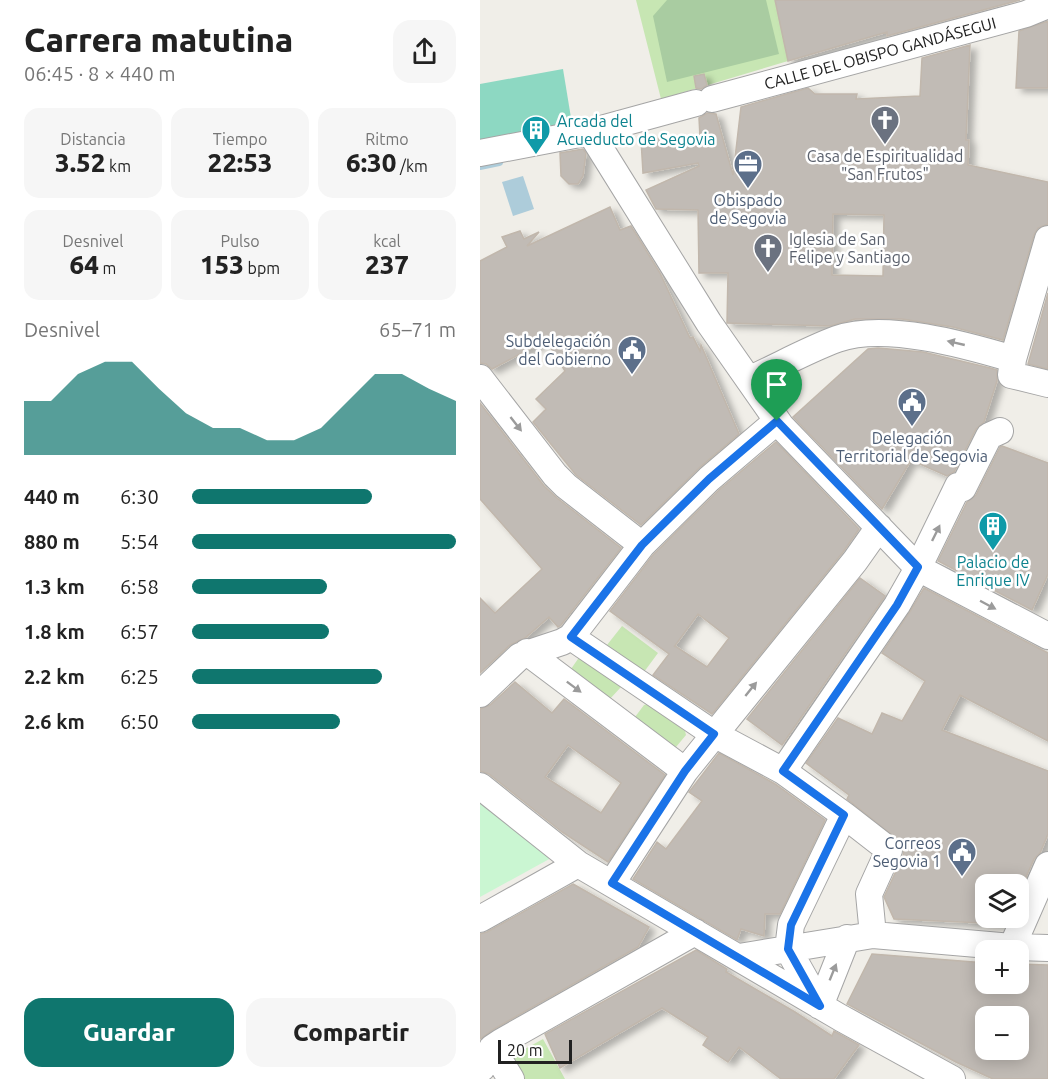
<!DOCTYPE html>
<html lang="es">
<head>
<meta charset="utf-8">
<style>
  body { margin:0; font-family:Ubuntu,sans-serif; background:#f6f6f6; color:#222; height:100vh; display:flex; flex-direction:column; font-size:22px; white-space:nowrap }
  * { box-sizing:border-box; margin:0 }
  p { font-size:20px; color:#767676 }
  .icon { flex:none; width:33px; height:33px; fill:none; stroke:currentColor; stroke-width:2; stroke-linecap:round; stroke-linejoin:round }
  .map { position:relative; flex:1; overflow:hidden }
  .sheet { display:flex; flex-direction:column; background:#fff; width:480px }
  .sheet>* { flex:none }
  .buttons { position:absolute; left:495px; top:874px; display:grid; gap:12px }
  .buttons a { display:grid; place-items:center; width:54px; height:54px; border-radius:12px; background:#fff; box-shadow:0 3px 15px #0003; font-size:30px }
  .scale { position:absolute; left:18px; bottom:15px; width:74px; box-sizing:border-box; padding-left:6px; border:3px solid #212121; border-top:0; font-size:16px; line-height:21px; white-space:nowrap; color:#212121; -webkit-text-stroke:4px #fff; paint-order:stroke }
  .pin { position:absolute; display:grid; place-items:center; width:51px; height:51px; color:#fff; margin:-62px -26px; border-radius:50% 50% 50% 0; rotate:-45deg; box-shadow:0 0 6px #0007 }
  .pin .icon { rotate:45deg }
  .round { display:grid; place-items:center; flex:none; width:63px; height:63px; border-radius:18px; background:#f6f6f6 }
  .overview { display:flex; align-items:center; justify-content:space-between; height:102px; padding:0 24px }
  h1 { font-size:33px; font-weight:800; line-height:45px }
  .figures { display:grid; grid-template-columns:repeat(3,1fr); gap:9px; height:102px; padding:6px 24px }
  .figures div { display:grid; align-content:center; border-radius:15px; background:#f6f6f6; text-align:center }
  .figures b { font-size:26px; font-weight:800 }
  .figures small { font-size:16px; font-weight:400 }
  .figures p { font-size:16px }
  .chart { height:168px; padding:12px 24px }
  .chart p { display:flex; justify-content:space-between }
  .chart svg { width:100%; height:108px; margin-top:6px; fill:#0f766e; opacity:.7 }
  .action { display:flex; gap:12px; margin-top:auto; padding:12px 24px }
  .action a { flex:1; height:69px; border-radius:18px; background:#0f766e; color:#fff; font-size:24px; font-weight:800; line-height:69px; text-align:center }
  .action a+a { background:#f6f6f6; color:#222 }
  ul { padding:0 24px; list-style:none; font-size:20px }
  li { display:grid; grid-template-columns:96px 72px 1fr; align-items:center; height:45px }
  li i { height:15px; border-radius:8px; background:#0f766e }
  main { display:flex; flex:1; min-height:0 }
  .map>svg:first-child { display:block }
  .grass { fill:#c7e6b3 }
  .forest { fill:#a9cca1 }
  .park { fill:#caf6d2 }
  .pitch { fill:#8dd8c2 }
  .water { fill:#adccda }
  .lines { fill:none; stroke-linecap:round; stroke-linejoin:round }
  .stream { stroke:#adccda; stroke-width:8 }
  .building { fill:#c1bbb5; stroke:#c1b7ac; stroke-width:1.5; fill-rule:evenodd; filter:url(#shadow) }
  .minor-casing { stroke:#a5a5a5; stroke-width:28 }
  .minor { stroke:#fff; stroke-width:26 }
  .oneway { fill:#9b9b9b }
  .route-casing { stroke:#fff; stroke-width:12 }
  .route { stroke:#1a73e8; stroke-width:8 }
  .labels { text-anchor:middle; stroke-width:5; stroke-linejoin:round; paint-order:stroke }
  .street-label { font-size:16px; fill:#212121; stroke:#fff }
  .culture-label { font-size:16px; fill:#0d838f; stroke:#fff; text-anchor:start }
  .worship-label { font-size:16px; fill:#5b616d; stroke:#fff }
  .service-label { font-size:16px; fill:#4e5e75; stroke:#fff }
</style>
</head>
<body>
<main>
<section class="sheet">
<div class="overview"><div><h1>Carrera matutina</h1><p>06:45 · 8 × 440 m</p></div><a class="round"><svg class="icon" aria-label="share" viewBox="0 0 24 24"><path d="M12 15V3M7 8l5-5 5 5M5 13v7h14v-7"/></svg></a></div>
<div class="figures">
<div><p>Distancia</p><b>3.52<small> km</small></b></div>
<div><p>Tiempo</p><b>22:53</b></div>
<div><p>Ritmo</p><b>6:30<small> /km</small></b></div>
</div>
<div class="figures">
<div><p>Desnivel</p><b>64<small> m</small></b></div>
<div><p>Pulso</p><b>153<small> bpm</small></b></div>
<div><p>kcal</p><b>237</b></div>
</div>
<div class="chart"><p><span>Desnivel</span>65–71 m</p>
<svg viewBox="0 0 160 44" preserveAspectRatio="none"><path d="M0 44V22L10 22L20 11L30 6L40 6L50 17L60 27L70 33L80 33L90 38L100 38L110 33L120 22L130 11L140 11L150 17L160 22V44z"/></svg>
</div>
<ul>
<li><b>440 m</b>6:30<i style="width:68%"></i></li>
<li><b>880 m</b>5:54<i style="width:100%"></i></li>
<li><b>1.3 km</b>6:58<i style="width:51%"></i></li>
<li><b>1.8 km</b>6:57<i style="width:52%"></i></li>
<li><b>2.2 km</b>6:25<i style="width:72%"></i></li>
<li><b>2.6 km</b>6:50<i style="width:56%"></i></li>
</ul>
<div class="action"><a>Guardar</a><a>Compartir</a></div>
</section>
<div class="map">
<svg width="568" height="1079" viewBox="0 0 568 1079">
  <defs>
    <filter id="shadow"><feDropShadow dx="6" dy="4" stdDeviation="3" flood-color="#0004"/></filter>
  </defs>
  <rect width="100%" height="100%" fill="#f0eee8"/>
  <path class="grass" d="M156,0h139l13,61 -127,38z
    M142,626l36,27 -14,19 -37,-27z
    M100,656l41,31 -12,13 -37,-28 -1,-3z
    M168,704l37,27 1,4 -10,12 -3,1 -38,-31 9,-12z
    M63,1039l22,40h-54l-10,-17z"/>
  <path class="forest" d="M187,0h99l13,54 -112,28 -14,-66z"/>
  <path class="park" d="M0,786l82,66 -82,45z"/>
  <path class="pitch" d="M83,69l10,61 -93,16v-62z"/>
  <path class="water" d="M43,176l11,33 -21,7 -11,-34z"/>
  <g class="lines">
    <path class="stream" d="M0,166l19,-4"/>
  </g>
  <path class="building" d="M295,0h245l-133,36v-4l-99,29z
    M568,21v67h-32l3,-57z
    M490,45l-4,95h3l-1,25 80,17v42l-10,4 -4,7 -31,105 -50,-13 -51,-8h-47l-25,7 -103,-3 1,-50h-29l-1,-63 -42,-1 -10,-19 53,-24 -1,-3 -55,10 -2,-34 59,-2 -1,-19 8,-5 9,1 17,61 8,-68 67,-19 7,6h42l-1,5 64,-3 2,-38zM353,214l51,1 -1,61 -51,-1z
    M224,74l3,11 -6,4 -5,-1 -2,-12z
    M103,149l3,4 -3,23 -5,8h-9l-8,-8 -1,-23z
    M130,207l10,23 11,-4 29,47 30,65 3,-1 7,14 1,-6 38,89 -40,34 -58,57 -65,-50 -43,-53 13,-13 -10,-10 29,-28 -19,-31 -54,29 -6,-5 -6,-1v-102l27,-14 -5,-10 18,-6 4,8 15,-7 -12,14z
    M568,293v76l-20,-5z
    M398,348l45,4 67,16 7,2v11l-13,41 -8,7 -22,43 -7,4 -36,-16 -29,49 -89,-92 75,-68z
    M0,403l64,83 13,12 64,50 -60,77 -3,2 -9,-10 -24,21 -15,7 -30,28v-75l15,15 47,-44 -62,-70z
    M296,442l83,87 -16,23 -131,162 -59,-39 16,-21 -59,-43 43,-56 66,-65zM218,614l31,24 -22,29 -32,-21 -1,1z
    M522,446l46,17v111l-16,36 -94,-49 29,-59 9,-7 24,-48z
    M380,578l25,18 -103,149 -35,-26z
    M444,588l124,65v88l-88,-46 -18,35 106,41v63l-8,19 -6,6 -16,36v-10h-32v33h22l-2,6 -112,-5 -10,-22 19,-41 1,-7 -2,-6 -55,-44 2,-4 -43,-32 32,-45 34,16 10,-21 20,8 23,-40 -43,-28 27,-40z
    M35,682l37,31 12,-14 101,76 -57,87 -46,-30 -73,-58 -9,-3v-62l10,-4zM88,745l53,38 -20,30 -56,-36z
    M239,753l56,31 50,36 -45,94h-15l-1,22 -23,-7 -4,11 -104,-61 24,-37 9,7 36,-48 -13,-9z
    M93,884l76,43 -11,20 -144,82 -14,10v-105l7,-2z
    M216,950l31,19 -1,3 69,40 37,24 2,-5 25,14 -25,34h-53l-42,-32 -11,15 -25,-17 5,-8 -46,-29 -102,60 -15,-34z
    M392,954l114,9v21h32v-20l30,1v114h-55l-37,-17 -109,-58zM506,1017h32v33h-32z"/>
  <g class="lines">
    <g class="minor-casing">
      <path id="minor" d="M232,99l314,-85 22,-9
        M110,132l119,191 72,103 137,142 130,68
        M0,153l110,-21 106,-29
        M568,239l-35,120 -2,16 37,9
        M0,378l75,97 11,11 76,59
        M270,379c29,-13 57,-29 87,-40 48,-17 129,6 176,20
        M91,637l143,97 69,37 61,44
        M47,652l158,119
        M0,694l40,-38 42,-14 9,-5 71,-92 67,-66 68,-58
        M303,771l114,-166 21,-37 40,-82 5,2 26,-52 11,-5
        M0,786l98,78 263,154 111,61
        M132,883l73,-112 170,-210 24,-34
        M0,919l98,-55
        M532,947l36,-82
        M259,957l134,-22 139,12 36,1
        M339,1004l-31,-55 3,-24 53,-110 45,35 -20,44 4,41
        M340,1006l27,-68
        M12,1048l19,31
        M2,1068l10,-20 9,-6 194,-110"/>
    </g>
    <use href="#minor" class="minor"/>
  </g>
  <defs><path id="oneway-solid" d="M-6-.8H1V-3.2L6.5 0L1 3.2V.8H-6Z" transform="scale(1.5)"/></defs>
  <g class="oneway">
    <use href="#oneway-solid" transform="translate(476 343) rotate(-167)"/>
    <use href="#oneway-solid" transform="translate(36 424) rotate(52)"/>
    <use href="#oneway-solid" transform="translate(456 533) rotate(-64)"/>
    <use href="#oneway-solid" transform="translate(508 605) rotate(28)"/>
    <use href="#oneway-solid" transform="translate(94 687) rotate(37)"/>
    <use href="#oneway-solid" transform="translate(271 689) rotate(-51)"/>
    <use href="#oneway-solid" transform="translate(353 972) rotate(-68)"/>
  </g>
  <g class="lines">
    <g class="route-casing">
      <path id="route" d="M297,421l141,146 -21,38 -114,166 61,44 -53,110 -3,24 32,57 -208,-123 73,-112 29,-37 -143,-97 71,-92 67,-66z"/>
    </g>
    <use href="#route" class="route"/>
  </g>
  <defs>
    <g id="church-pin" transform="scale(1.5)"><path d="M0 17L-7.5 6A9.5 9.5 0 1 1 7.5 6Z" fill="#6b7280" stroke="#fff"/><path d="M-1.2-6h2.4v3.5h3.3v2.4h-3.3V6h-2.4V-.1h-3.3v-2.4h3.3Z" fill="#fff"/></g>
    <g id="building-pin" transform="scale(1.5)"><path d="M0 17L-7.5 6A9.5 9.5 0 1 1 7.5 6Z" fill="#0f9aa8" stroke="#fff"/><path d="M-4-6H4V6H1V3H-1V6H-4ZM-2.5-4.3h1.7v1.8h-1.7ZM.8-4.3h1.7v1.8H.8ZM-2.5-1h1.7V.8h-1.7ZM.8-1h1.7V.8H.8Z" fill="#fff"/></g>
    <g id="office-pin" transform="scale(1.5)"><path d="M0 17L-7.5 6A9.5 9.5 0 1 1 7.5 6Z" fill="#5c6f8a" stroke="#fff"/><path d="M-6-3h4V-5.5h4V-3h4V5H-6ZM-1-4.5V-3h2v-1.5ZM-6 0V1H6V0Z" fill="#fff"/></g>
    <g id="civic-pin" transform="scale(1.5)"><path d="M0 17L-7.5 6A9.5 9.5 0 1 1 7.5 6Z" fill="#5c6f8a" stroke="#fff"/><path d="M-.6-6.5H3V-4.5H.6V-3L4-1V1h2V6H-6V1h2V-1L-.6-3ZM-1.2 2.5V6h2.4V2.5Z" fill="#fff"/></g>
  </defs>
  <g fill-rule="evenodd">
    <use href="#church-pin" x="405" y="120"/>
    <use href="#building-pin" x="56" y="130"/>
    <use href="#office-pin" x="268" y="164"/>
    <use href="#church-pin" x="288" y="248"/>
    <use href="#civic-pin" x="152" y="350"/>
    <use href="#civic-pin" x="432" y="402"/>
    <use href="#building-pin" x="513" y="526"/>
    <use href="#civic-pin" x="482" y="852"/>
  </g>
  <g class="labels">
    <g class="street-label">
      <text transform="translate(400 53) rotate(-15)" y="6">CALLE DEL OBISPO GANDÁSEGUI</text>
    </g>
    <g class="culture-label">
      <text x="77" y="127">Arcada del<tspan x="77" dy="18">Acueducto de Segovia</tspan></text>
      <text x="513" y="568" text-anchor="middle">Palacio de<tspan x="513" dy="18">Enrique IV</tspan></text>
    </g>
    <g class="worship-label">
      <text x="405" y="162">Casa de Espiritualidad<tspan x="405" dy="18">"San Frutos"</tspan></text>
      <text x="309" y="245" text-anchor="start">Iglesia de San<tspan x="309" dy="18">Felipe y Santiago</tspan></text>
    </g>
    <g class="service-label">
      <text x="268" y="206">Obispado<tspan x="268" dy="18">de Segovia</tspan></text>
      <text x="131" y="347" text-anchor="end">Subdelegación<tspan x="131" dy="18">del Gobierno</tspan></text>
      <text x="432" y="444">Delegación<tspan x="432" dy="18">Territorial de Segovia</tspan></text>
      <text x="461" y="849" text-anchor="end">Correos<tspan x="461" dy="18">Segovia 1</tspan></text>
    </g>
  </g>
</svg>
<div class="buttons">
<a><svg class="icon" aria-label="layers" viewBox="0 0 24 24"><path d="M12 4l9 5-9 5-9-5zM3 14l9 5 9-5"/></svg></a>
<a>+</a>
<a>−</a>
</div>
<div class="scale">20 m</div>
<div class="pin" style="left:297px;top:421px;background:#1e9e55"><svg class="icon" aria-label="arrive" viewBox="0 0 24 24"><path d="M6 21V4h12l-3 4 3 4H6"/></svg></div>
</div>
</main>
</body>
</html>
